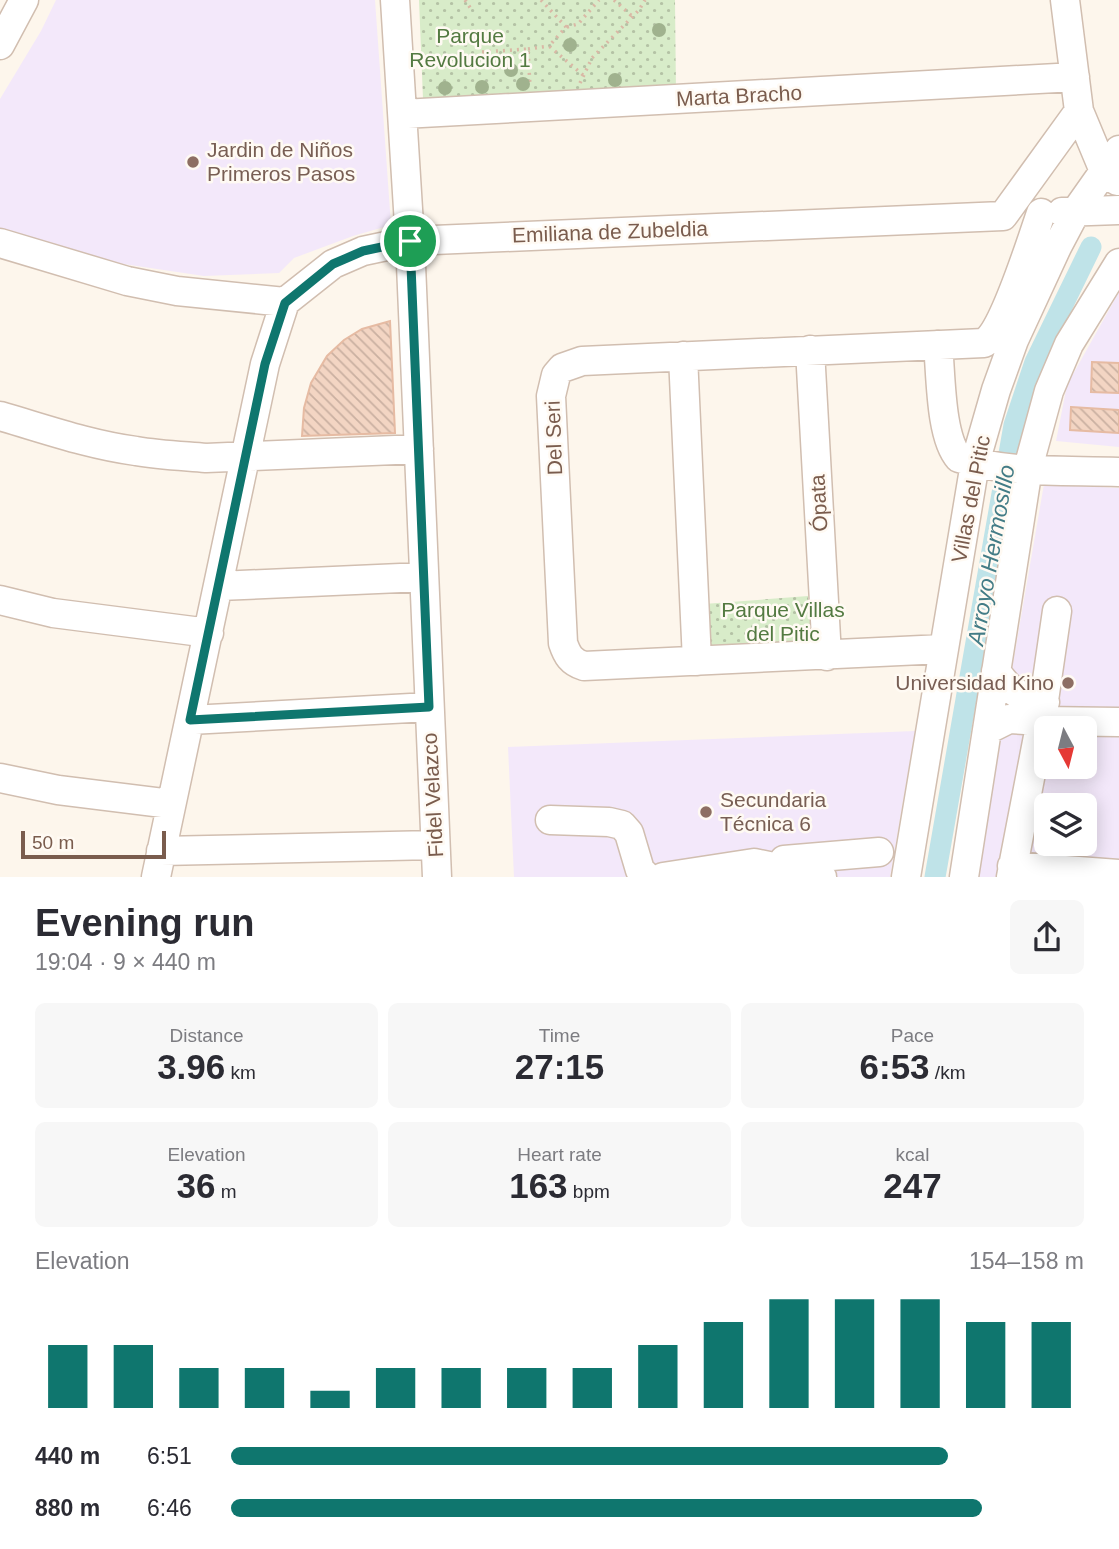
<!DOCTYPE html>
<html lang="en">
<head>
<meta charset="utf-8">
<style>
  body { margin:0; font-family:Helvetica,sans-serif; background:#f7f7f7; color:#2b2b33; height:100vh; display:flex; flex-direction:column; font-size:26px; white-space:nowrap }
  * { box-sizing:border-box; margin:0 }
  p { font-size:23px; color:#7c7c81 }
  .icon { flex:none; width:38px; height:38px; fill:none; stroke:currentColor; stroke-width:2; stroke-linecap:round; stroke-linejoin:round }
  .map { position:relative; height:877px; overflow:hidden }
  .panel { display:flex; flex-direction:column; background:#fff; flex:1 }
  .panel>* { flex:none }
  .needle { width:46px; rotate:173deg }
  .tools { position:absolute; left:1034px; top:716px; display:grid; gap:14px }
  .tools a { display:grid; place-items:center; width:63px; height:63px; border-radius:10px; background:#fff; box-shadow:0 4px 18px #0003; font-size:35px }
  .scale { position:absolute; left:21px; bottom:18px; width:145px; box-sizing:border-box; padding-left:7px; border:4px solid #7a5c4d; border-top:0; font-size:19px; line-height:24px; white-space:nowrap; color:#7a5c4d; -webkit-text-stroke:5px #fffaf3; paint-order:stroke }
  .pin { position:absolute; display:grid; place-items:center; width:60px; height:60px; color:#fff; margin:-30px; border:4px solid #fff; border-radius:50%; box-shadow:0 2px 7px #0007 }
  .round { display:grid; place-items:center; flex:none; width:74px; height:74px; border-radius:10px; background:#f7f7f7 }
  .headline { display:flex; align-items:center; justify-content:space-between; height:119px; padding:0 35px }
  h1 { font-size:38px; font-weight:700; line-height:52px }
  .figures { display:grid; grid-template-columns:repeat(3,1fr); gap:10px; height:119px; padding:7px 35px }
  .figures div { display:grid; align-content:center; border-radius:10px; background:#f7f7f7; text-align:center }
  .figures b { font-size:35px; font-weight:700 }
  .figures small { font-size:19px; font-weight:400 }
  .figures p { font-size:19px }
  .chart { height:196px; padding:14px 35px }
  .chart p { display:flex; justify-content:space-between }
  .chart svg { width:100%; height:126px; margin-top:7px; stroke:#0f766e; stroke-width:6 }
  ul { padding:0 35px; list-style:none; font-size:23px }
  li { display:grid; grid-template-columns:112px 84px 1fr; align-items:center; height:52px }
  li i { height:18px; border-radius:9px; background:#0f766e }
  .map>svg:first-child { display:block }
  .education { fill:#f3e8fa; fill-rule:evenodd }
  .park { fill:url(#park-dots) }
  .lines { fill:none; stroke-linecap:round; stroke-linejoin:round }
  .canal { stroke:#bfe3e8; stroke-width:21 }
  .building { fill:url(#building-back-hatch); stroke:#e6bba3; stroke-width:2 }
  .minor-casing { stroke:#d1beb0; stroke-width:31 }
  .path { stroke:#d9b8a5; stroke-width:3.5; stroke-dasharray:2 5; stroke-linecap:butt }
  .minor { stroke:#fff; stroke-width:28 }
  .tree { fill:#a0b28e }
  .route-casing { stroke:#fff; stroke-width:14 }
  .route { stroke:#0f766e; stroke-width:9 }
  .education-dot { fill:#8d6e63; stroke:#fffaf3; stroke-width:2.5 }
  .labels { text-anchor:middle; stroke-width:5; stroke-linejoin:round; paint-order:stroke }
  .park-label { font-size:21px; fill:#537a41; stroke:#fffaf3 }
  .street-label { font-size:21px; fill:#7a5c4d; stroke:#fffaf3 }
  .education-label { font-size:21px; fill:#785e54; stroke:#fffaf3; text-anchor:start }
  .water-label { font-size:23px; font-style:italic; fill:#437c86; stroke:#fffaf3 }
</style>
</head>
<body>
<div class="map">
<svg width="1119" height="877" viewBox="0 0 1119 877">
  <defs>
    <pattern id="park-dots" width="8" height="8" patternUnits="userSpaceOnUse" patternTransform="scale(1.75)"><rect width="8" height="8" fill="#d8ecc9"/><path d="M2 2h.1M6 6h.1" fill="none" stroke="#b4c2a5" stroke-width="1.8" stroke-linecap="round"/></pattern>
    <pattern id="building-back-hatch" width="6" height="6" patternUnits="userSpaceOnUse" patternTransform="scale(1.75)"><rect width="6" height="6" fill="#f3d5c3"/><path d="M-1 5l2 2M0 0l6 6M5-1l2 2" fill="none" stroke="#cab0a1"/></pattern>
  </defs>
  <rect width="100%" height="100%" fill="#fdf6ec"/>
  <path class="education" d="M56,0h319l16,225 -38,11 -59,22 -15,15 -75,3 -121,-18 -83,-25v-134l41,-68z
    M1119,292v155l-63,-6 11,-56z
    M1044,484l75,4v389h-140l22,-147 16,-8 -6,-47zM1046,728h39v38h-39zM1046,805h39v39h-39z
    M915,731l-25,146h-376l-6,-130z"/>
  <path class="park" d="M419,0h256l1,93 -253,6z
    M808,596l4,47 -105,8 -3,-47z"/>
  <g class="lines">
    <path class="canal" d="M935,877l79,-452 21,-63 56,-115"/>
  </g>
  <path class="building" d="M390,321l5,112 -93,3 2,-28 7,-25 16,-27 17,-16 18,-11z
    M1092,362l27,1v30l-28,-1z
    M1071,407l48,3v23l-49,-3z"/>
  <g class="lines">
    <g class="minor-casing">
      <path id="minor" d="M395,0l15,241 27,636
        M1065,0l14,111 25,60 13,10
        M0,45l24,-45
        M403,114l672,-37
        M1062,212l57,-2
        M0,243l127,38 50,10 108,11 48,-38 30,-13 47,-10 593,-25 76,-105
        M938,345c3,29 2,92 21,113 49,16 108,12 160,14
        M810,350l17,306
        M683,356l14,305
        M0,416c45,13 90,29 136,35 23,4 47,5 70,7l213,-9
        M219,586l204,-9
        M0,600l53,13 156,20
        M1057,611l-16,110 78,1
        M943,649l-359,17c-13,-4 -17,-11 -21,-23l-12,-247 5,-21 6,-7 20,-7 402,-18c20,-13 48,-104 57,-130
        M996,671c16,23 22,25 49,31
        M190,720l239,-13
        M987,730l22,-11 32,2 -30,156
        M0,778l58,12 113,14
        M550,820l59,2 13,3 7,8 11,37 7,7
        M161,851l274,-6
        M784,860l95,-8
        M1012,866l107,8
        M156,877l109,-513 20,-62
        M663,877l91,-14 68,14
        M906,877l69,-414 21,-73 18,-50 43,-93 19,-36 43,-61
        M964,877l64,-409 21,-77 20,-47 50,-81"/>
    </g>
    <path class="path" d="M465,0l6,9
      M541,0l25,27 -17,19 34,29
      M614,0l19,17
      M567,27l11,-3 21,-24
      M528,49l21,-3
      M482,52l46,-3 2,37
      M580,83l12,-25 47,-48 6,-10"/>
    <use href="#minor" class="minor"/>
  </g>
  <g class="tree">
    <circle cx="659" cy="30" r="7"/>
    <circle cx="570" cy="45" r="7"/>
    <circle cx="511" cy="70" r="7"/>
    <circle cx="615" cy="80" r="7"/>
    <circle cx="523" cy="84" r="7"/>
    <circle cx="482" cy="87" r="7"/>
    <circle cx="445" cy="88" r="7"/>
  </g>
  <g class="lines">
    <g class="route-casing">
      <path id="route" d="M410,241l19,466 -239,13 75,-356 20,-61 48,-39 30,-13z"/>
    </g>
    <use href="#route" class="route"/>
  </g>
  <g class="education-dot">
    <circle cx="193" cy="162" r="7"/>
    <circle cx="1068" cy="683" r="7"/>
    <circle cx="706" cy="812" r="7"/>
  </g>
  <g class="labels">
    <g class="park-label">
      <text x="470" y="43">Parque<tspan x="470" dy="24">Revolucion 1</tspan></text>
      <text x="783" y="617">Parque Villas<tspan x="783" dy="24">del Pitic</tspan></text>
    </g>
    <g class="street-label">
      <text transform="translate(739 96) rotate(-3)" y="7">Marta Bracho</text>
      <text transform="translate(610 232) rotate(-2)" y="7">Emiliana de Zubeldia</text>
      <text transform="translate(554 438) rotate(-92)" y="7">Del Seri</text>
      <text transform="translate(971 499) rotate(-79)" y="7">Villas del Pitic</text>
      <text transform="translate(819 503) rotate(-93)" y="7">Ópata</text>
      <text transform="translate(433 795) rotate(-93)" y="7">Fidel Velazco</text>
    </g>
    <g class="education-label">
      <text x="207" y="157">Jardin de Niños<tspan x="207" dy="24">Primeros Pasos</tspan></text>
      <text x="1054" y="690" text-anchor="end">Universidad Kino</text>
      <text x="720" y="807">Secundaria<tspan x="720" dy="24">Técnica 6</tspan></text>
    </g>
    <g class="water-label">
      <text transform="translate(991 555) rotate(-80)" y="8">Arroyo Hermosillo</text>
    </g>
  </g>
</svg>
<div class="tools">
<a><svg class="needle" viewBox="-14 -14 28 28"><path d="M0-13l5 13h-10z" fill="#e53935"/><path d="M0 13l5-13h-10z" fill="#7c7c81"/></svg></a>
<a><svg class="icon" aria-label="layers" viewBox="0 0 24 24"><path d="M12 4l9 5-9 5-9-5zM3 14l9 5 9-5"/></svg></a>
</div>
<div class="scale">50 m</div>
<div class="pin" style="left:410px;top:241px;background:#1e9e55"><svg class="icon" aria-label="arrive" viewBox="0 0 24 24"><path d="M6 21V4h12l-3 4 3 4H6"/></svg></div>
</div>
<section class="panel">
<div class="headline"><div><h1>Evening run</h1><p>19:04 · 9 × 440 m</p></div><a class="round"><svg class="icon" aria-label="share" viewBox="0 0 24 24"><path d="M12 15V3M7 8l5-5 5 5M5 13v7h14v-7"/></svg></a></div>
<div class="figures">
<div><p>Distance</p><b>3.96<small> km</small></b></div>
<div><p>Time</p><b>27:15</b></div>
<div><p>Pace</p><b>6:53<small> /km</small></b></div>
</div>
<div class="figures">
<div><p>Elevation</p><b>36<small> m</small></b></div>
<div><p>Heart rate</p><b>163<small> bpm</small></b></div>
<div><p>kcal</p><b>247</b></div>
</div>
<div class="chart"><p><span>Elevation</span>154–158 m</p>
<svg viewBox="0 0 160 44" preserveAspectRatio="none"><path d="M5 44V22M15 44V22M25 44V30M35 44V30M45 44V38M55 44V30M65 44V30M75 44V30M85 44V30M95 44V22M105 44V14M115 44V6M125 44V6M135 44V6M145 44V14M155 44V14"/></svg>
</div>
<ul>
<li><b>440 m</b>6:51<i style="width:84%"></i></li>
<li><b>880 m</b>6:46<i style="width:88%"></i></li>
</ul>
</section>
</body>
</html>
